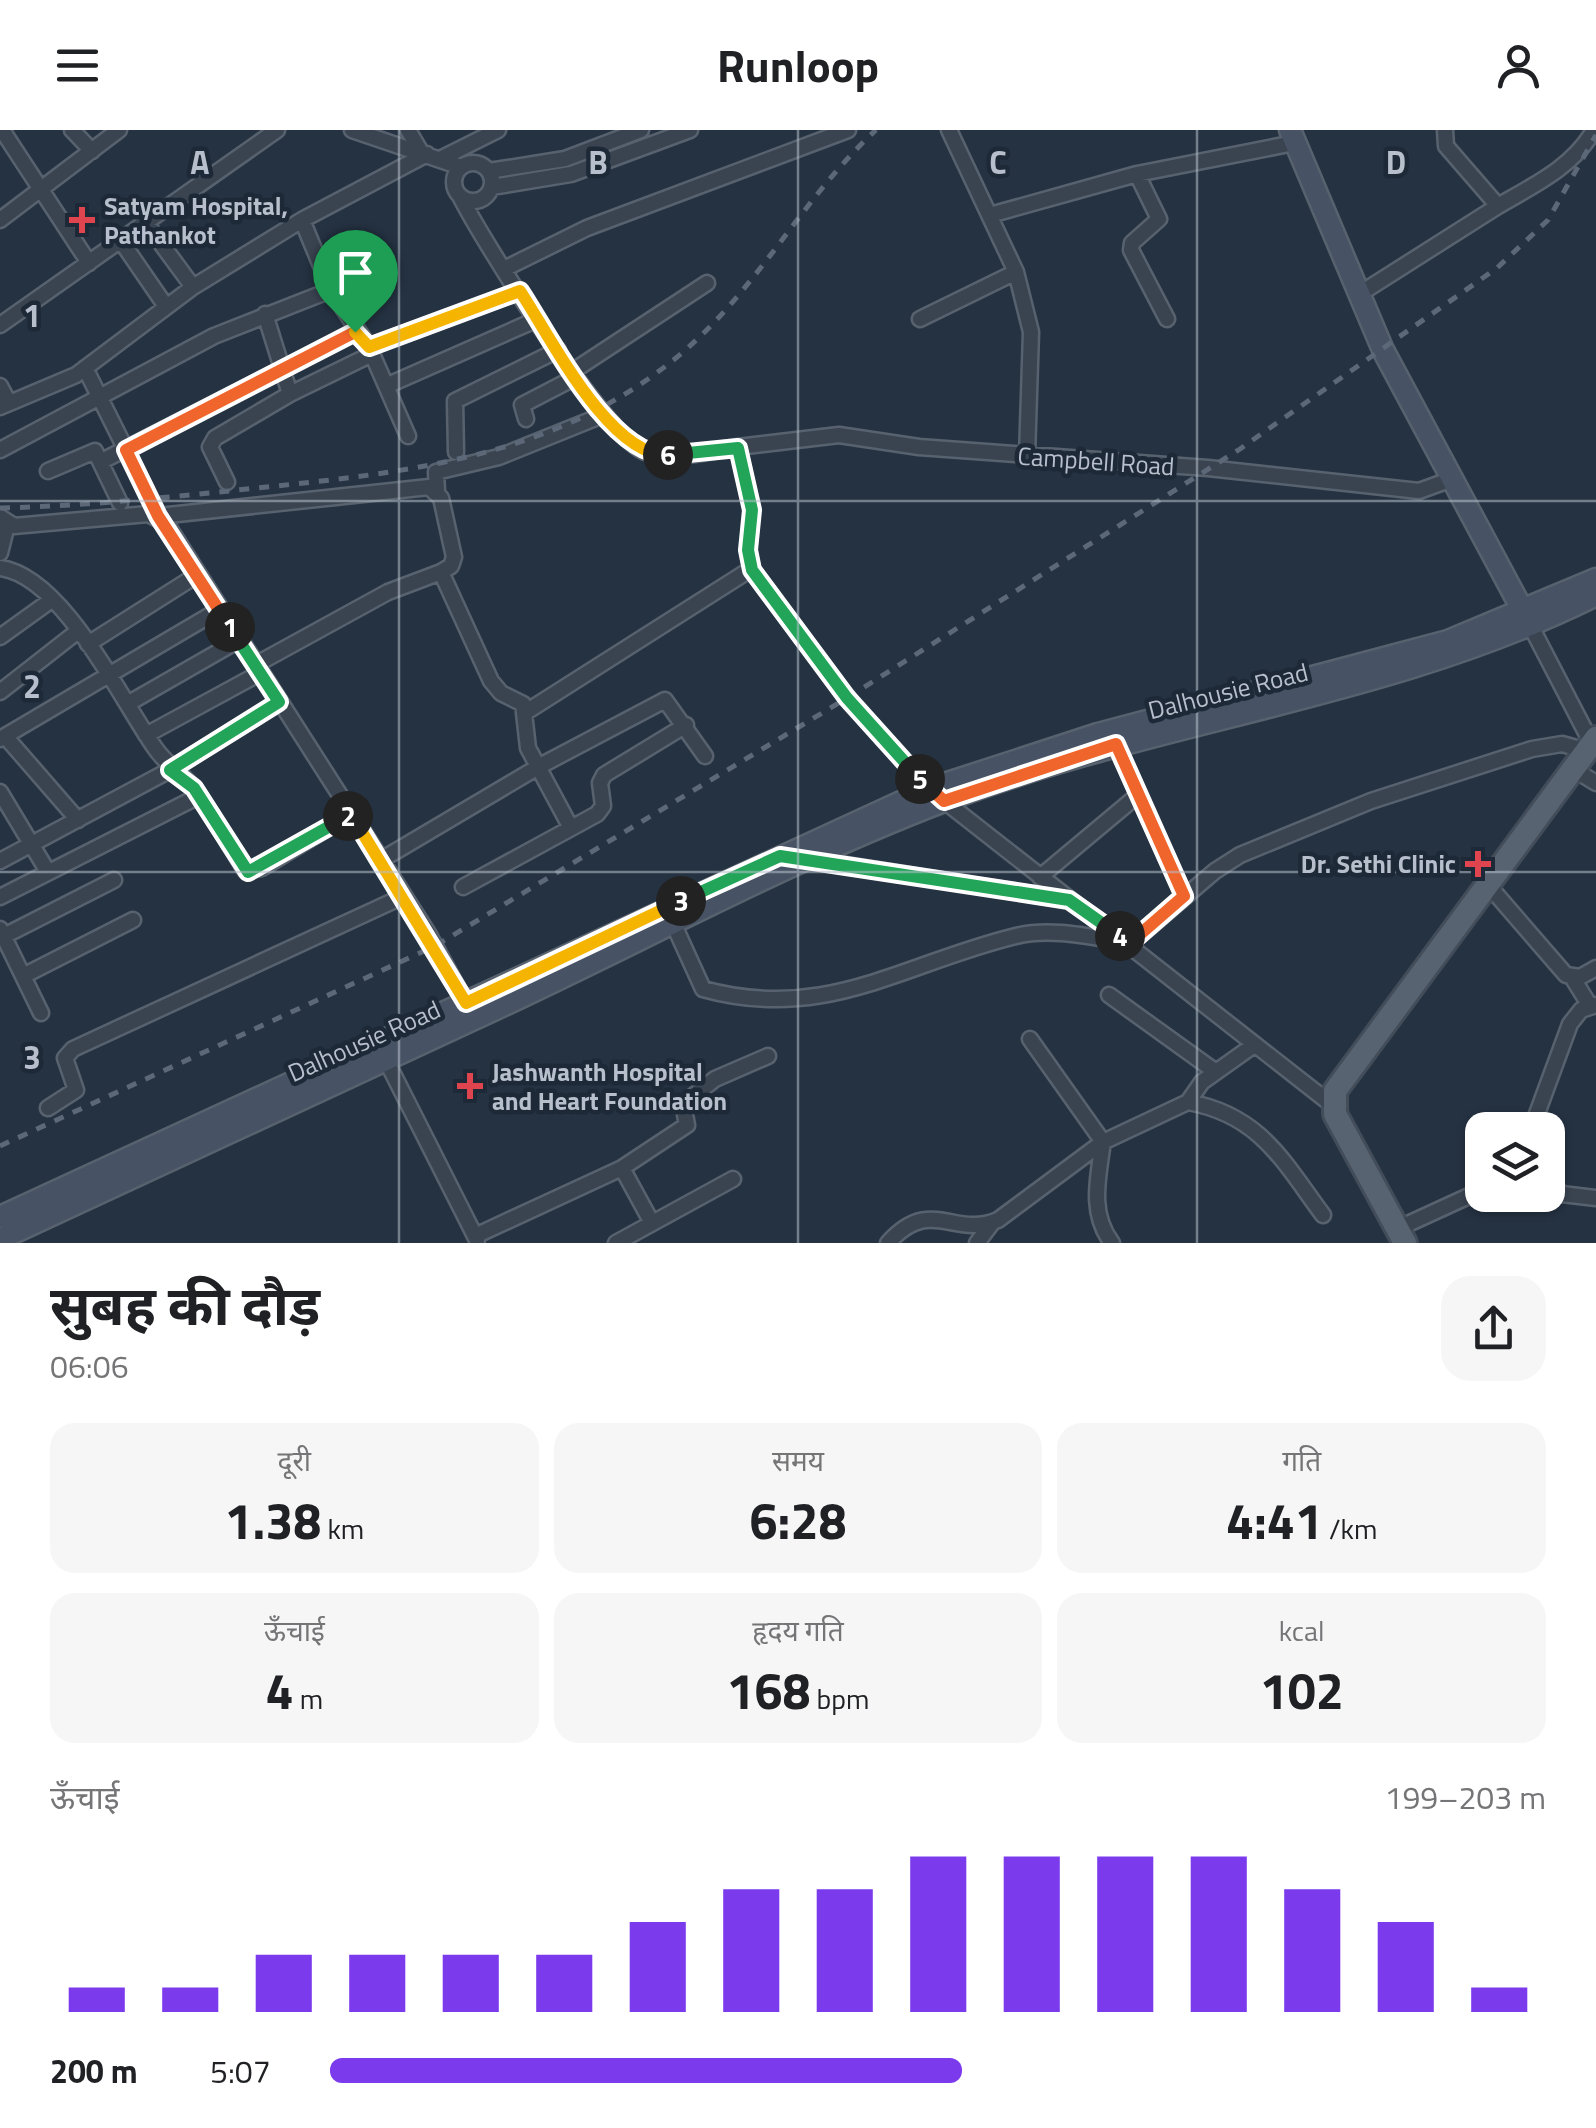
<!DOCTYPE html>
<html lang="hi">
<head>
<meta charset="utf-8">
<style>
  body { margin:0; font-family:"Titillium Web","Noto Sans Devanagari",sans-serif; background:#f6f6f6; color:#202124; height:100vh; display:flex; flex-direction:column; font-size:38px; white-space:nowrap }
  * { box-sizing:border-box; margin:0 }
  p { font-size:32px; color:#757577 }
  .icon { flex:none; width:55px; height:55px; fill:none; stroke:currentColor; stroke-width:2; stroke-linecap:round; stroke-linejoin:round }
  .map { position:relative; height:1113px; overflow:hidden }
  .details { display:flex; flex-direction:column; background:#fff; flex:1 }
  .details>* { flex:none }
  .controls { position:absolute; left:1465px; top:982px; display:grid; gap:20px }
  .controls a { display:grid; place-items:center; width:100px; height:100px; border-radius:20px; background:#fff; box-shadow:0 2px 8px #0004; font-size:50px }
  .pin { position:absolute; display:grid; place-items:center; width:85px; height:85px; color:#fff; margin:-102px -42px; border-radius:50% 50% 50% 0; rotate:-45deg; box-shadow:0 0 10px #0007 }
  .pin .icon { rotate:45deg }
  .km { position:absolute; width:50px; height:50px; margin:-25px; border-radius:50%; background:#222; color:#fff; font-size:28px; line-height:50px; text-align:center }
  .round { display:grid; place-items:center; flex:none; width:105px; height:105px; border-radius:30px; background:#f6f6f6 }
  .headline { display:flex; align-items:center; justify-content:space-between; height:170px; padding:0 50px }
  h1 { font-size:55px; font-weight:700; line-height:75px }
  .stats { display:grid; grid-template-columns:repeat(3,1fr); gap:15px; height:170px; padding:10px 50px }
  .stats div { display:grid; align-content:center; border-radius:25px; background:#f6f6f6; text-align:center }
  .stats b { font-size:50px; font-weight:700 }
  .stats small { font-size:28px; font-weight:400 }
  .stats p { font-size:28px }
  .chart { height:280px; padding:20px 50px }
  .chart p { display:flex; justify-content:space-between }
  .chart svg { width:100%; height:180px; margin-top:10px; stroke:#7c3aed; stroke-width:6 }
  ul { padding:0 50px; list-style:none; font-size:32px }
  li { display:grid; grid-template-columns:160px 120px 1fr; align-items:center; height:75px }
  li i { height:25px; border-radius:12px; background:#7c3aed }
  header { display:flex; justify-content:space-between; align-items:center; height:130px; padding:0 50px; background:#fff; font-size:45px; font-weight:700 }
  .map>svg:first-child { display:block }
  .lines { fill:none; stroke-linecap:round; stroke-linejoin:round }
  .street-casing { stroke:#57626e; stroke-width:19 }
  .secondary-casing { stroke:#57626e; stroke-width:25 }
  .primary-casing { stroke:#434d5a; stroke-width:28 }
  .street { stroke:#3a4451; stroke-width:14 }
  .secondary { stroke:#475364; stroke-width:20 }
  .primary { stroke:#586371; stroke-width:22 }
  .rail { stroke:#5c6878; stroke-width:5; stroke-dasharray:10 10; stroke-linecap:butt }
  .split-1-casing { stroke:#fff; stroke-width:20 }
  .split-2-casing { stroke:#fff; stroke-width:20 }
  .split-3-casing { stroke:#fff; stroke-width:20 }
  .split-4-casing { stroke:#fff; stroke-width:20 }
  .split-5-casing { stroke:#fff; stroke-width:20 }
  .split-6-casing { stroke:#fff; stroke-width:20 }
  .split-7-casing { stroke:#fff; stroke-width:20 }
  .split-1 { stroke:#f0652b; stroke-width:12 }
  .split-2 { stroke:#22a559; stroke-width:12 }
  .split-3 { stroke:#f5b400; stroke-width:12 }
  .split-4 { stroke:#22a559; stroke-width:12 }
  .split-5 { stroke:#f0652b; stroke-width:12 }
  .split-6 { stroke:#22a559; stroke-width:12 }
  .split-7 { stroke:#f5b400; stroke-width:12 }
  .grid { fill:none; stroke:#b6bfcb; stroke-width:2.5; stroke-opacity:0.55 }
  .health-dot { fill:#e0444e; stroke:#1e2937; stroke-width:4 }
  .labels { text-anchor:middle; stroke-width:9; stroke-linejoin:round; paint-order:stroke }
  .poi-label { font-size:25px; font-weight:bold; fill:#b6bfcb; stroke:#1e2937; text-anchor:start }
  .street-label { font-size:25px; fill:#b6bfcb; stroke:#1e2937 }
  .grid-label { font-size:32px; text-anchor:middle; font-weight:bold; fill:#b6bfcb; stroke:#1e2937; stroke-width:9; stroke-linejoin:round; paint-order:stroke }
</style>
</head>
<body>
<header><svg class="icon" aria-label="menu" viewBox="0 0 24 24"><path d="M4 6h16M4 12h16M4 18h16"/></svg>Runloop<svg class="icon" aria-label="person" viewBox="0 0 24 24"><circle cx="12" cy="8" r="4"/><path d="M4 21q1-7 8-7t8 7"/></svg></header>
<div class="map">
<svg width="1596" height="1113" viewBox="0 0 1596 1113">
  <rect width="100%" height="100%" fill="#253242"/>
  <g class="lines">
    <g class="street-casing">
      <path id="street" d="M2,0l87,133
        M72,0l20,21
        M352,0l109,37
        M408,0l13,22
        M440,29l58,-29
        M454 52a19 19 0 1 1 38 0a19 19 0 1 1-38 0Z
        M489,41l76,-12 76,-29
        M1137,44l22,45 -27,24 -1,7 36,69
        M492,57l79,-13 119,-44
        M460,66c22,44 146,242 185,256 26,10 65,-1 93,-5l14,63 -4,40 3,19 96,129 82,91 402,315
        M1498,76c36,-21 75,-39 96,-76
        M990,85l147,-41 157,-31
        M0,90l119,-90
        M302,90l29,70 38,57
        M146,93l47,64
        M121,111l44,64
        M504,139l83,-41 261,-98
        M1016,142l15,60 -4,124
        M1361,163l137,-87 -52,-60 -1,-16
        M265,184l25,80
        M920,189l96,-47 -67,-142
        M0,195l277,-195
        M85,238l74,148 270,-29 12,11 13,59 -3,9 -10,6
        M573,241l134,-88
        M0,256l9,17
        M386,256l152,-67
        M0,277l76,-32 117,-88 109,-67 125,-66
        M526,289l-4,-14 54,-28
        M408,306l-39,-89 151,-56
        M738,317l101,-12 80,12 289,21 211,23 33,-12
        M0,320l214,-114 117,-46
        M456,322l-1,-51 103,-51
        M102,331l253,-129
        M48,341l47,-20 25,52
        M227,352l-17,-35 5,-9 75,-44 82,-40
        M437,361l-1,-19 63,-15 104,-42
        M0,387l14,9 134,-12 18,9 262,410 41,76
        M0,423l7,-28
        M0,438c63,8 121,132 155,180 12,18 30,27 42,44 17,25 32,52 48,78l17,-2 89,-54
        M1526,487l66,127
        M0,507l50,-36
        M88,514l109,-69
        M255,535l133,-73 53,-20 50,109 10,12 22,11 5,44 43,80
        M0,562l78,-61
        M129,573l110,-63
        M526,582l225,-143
        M146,605l114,-62
        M5,606l73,84
        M0,609l219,-129
        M1116,615l68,151
        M1573,639l23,14
        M0,662l48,80
        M808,729l260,41
        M381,730l157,-93 127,-67 40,56
        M0,731l170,-91 109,-68
        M1040,747l98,-82
        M1489,756l77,89 14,2 16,-9
        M463,757l134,-73 6,-8 -3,-23 4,-8 82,-50
        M0,767l199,-101
        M673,793l30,66c122,34 201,-26 313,-53 37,-9 78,2 115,7l84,-72 25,-16 131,-54 161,-52 30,-5 25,7
        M0,799l41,84
        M0,808l114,-58
        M23,846l110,-56
        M1572,847l18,29
        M1109,865l107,77
        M1030,909l73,103c-5,36 -14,71 9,101
        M383,924l94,186
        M1188,972c72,13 95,59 135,113
        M48,978l28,-18 -11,-32 8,-9 331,-153
        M1531,1000l39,-106 11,-14 15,-5
        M622,1038l30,55
        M1548,1051l14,13 34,4
        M1397,1099l85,-39
        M475,1106l147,-68 65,-43 -4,-21 32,-25 53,-23
        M616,1113l117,-64
        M888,1113c43,-48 65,-4 110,-23l105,-78 85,-40 14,-20 52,-37
        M977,1113l15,-20"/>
    </g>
    <g class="secondary-casing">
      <path id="secondary" d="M1290,0l93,220 140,261
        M0,1087l929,-428 169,-55 350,-93 148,-62
        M0,1109c157,-73 315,-146 472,-219 157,-72 310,-157 472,-219 214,-82 446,-103 652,-206"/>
    </g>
    <g class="primary-casing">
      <path id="primary" d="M1405,1113l-70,-129v-23l261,-353"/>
    </g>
    <use href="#street" class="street"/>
    <use href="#secondary" class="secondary"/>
    <use href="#primary" class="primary"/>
    <path class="rail" d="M0,378c86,-2 171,-11 257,-20 153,-16 303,-31 426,-136 76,-65 120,-155 193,-222
      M0,1016l435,-200 412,-248 393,-249 257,-181 51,-48 48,-85"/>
  </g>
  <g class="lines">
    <g class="split-1-casing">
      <path id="split-1" d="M230,497l-72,-111 -32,-66 229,-118"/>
    </g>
    <g class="split-2-casing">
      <path id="split-2" d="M230,497l49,75 -109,68 24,18 54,84 100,-56"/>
    </g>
    <g class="split-3-casing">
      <path id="split-3" d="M348,686l3,-2 115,189 215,-102"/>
    </g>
    <g class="split-4-casing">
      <path id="split-4" d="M681,771l99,-45 289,44 51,36"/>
    </g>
    <g class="split-5-casing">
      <path id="split-5" d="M920,649l24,22 172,-57 68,152 -54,47 -10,-7"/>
    </g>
    <g class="split-6-casing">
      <path id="split-6" d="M668,325l70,-7 14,62 -4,40 4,20 95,128 73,81"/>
    </g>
    <g class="split-7-casing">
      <path id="split-7" d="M355,202l14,15 151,-56c30,45 89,165 148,164"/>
    </g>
    <use href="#split-1" class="split-1"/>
    <use href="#split-2" class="split-2"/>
    <use href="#split-3" class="split-3"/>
    <use href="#split-4" class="split-4"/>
    <use href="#split-5" class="split-5"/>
    <use href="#split-6" class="split-6"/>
    <use href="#split-7" class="split-7"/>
  </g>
  <path class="grid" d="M399,0v1113M798,0v1113M1197,0v1113M0,371h1596M0,742h1596"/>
  <g class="health-dot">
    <path d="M77 75h10v10h10v10h-10v10h-10v-10h-10v-10h10z"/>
    <path d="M1473 719h10v10h10v10h-10v10h-10v-10h-10v-10h10z"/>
    <path d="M465 941h10v10h10v10h-10v10h-10v-10h-10v-10h10z"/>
  </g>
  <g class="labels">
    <g class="poi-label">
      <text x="104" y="85">Satyam Hospital,<tspan x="104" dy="29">Pathankot</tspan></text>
      <text x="1456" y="743" text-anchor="end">Dr. Sethi Clinic</text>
      <text x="492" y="951">Jashwanth Hospital<tspan x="492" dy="29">and Heart Foundation</tspan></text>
    </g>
    <g class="street-label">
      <text transform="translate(1096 331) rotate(4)" y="9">Campbell Road</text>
      <text transform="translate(1228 561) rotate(-14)" y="9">Dalhousie Road</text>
      <text transform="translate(364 911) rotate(-24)" y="9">Dalhousie Road</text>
    </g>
  </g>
  <g class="grid-label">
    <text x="200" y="44">A</text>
    <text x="598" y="44">B</text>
    <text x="998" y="44">C</text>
    <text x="1396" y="44">D</text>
    <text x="32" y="197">1</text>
    <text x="32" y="568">2</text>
    <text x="32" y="939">3</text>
  </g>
</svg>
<div class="controls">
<a><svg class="icon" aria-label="layers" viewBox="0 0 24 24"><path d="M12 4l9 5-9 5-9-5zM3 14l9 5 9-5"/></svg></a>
</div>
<div class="pin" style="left:355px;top:202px;background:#1e9e55"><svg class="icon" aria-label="arrive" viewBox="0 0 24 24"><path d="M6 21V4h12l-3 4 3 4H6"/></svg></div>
<b class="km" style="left:230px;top:497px">1</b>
<b class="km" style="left:348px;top:686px">2</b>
<b class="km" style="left:681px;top:771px">3</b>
<b class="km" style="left:1120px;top:806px">4</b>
<b class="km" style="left:920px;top:649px">5</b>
<b class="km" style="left:668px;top:325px">6</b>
</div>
<section class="details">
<div class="headline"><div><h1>सुबह की दौड़</h1><p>06:06</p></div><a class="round"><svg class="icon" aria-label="share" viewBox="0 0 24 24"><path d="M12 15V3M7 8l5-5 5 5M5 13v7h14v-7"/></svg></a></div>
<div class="stats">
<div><p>दूरी</p><b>1.38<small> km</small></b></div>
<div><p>समय</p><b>6:28</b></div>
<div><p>गति</p><b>4:41<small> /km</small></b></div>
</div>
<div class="stats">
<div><p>ऊँचाई</p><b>4<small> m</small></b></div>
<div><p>हृदय गति</p><b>168<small> bpm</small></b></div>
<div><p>kcal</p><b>102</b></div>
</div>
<div class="chart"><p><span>ऊँचाई</span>199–203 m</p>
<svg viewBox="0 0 160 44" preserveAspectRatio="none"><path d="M5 44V38M15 44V38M25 44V30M35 44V30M45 44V30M55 44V30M65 44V22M75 44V14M85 44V14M95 44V6M105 44V6M115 44V6M125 44V6M135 44V14M145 44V22M155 44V38"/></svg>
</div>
<ul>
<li><b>200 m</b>5:07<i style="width:52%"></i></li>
</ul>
</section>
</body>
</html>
